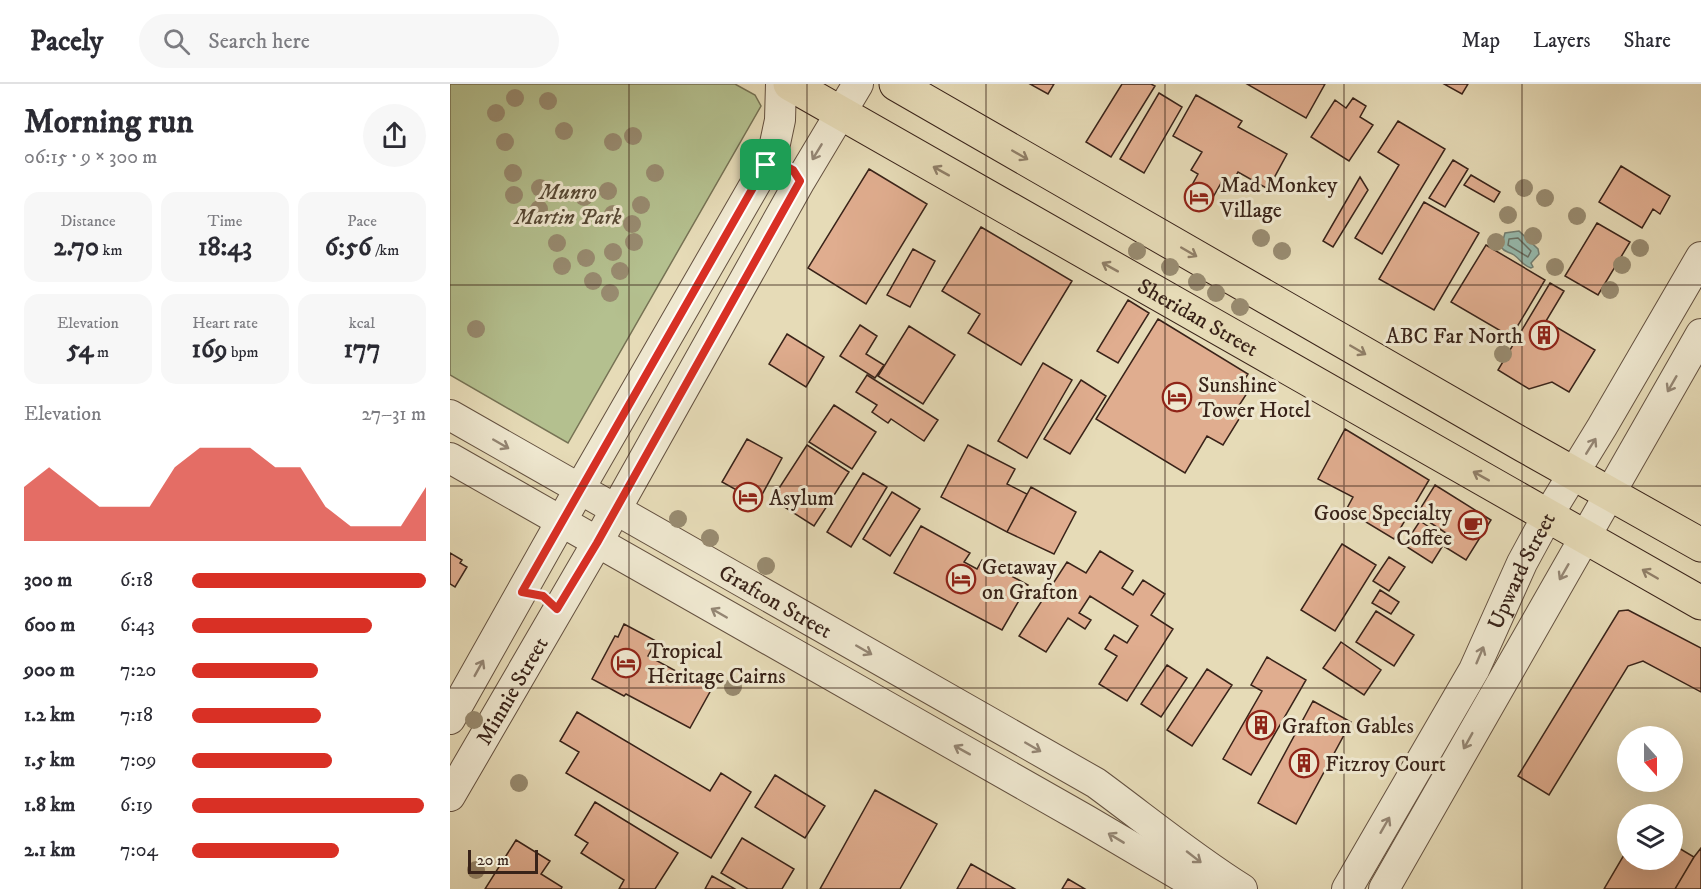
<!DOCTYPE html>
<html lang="en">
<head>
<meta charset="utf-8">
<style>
  body { margin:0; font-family:"IM FELL DW Pica",serif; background:#f7f7f7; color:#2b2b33; height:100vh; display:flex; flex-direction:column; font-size:22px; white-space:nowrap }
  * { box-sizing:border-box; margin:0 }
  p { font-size:20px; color:#7c7c81 }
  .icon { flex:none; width:33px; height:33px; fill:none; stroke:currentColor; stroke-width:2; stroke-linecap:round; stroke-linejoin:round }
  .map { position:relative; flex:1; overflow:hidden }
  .side { display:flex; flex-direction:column; background:#fff; width:450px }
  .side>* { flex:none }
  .needle { width:39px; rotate:159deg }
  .controls { position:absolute; left:1167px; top:642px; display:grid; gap:12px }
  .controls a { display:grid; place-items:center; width:66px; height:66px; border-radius:50%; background:#fff; box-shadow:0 6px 24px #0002; font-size:30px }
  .scale { position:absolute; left:18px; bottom:15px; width:70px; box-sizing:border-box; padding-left:6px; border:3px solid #392319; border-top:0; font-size:16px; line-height:21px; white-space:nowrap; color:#392319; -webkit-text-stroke:4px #efe8d0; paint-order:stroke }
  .pin { position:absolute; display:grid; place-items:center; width:51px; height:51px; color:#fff; margin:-26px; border-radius:12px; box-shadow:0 3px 9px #0006 }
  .round { display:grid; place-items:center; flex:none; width:63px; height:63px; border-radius:32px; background:#f7f7f7 }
  .summary { display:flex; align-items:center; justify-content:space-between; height:102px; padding:0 24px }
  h1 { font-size:33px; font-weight:800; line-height:45px }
  .figures { display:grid; grid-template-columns:repeat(3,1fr); gap:9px; height:102px; padding:6px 24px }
  .figures div { display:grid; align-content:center; border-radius:15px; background:#f7f7f7; text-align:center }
  .figures b { font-size:26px; font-weight:800 }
  .figures small { font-size:16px; font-weight:400 }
  .figures p { font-size:16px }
  .chart { height:168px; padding:12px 24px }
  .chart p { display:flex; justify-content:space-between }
  .chart svg { width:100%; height:108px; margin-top:6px; fill:#d93025; opacity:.7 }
  ul { padding:0 24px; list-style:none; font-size:20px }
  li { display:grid; grid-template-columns:96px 72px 1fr; align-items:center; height:45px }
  li i { height:15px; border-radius:8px; background:#d93025 }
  header { display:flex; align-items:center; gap:36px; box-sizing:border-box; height:84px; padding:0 30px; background:#fff; border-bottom:2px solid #e1e1e2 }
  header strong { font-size:28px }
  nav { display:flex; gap:33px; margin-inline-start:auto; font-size:21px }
  .search { width:420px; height:54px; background:#f7f7f7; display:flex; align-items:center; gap:15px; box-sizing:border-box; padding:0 21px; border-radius:33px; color:#7c7c81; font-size:22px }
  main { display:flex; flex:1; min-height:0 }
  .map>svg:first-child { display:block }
  .green { fill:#b4c08f; stroke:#767254; stroke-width:1.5 }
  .water { fill:#96bbaf; stroke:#717e73; stroke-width:1.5 }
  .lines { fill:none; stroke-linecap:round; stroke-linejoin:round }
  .shore { stroke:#686f64; stroke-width:1.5 }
  .building { fill:#e0ad8f; stroke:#392319; stroke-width:1.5 }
  .minor-casing { stroke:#645140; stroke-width:32 }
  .highway-casing { stroke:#392319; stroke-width:35 }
  .minor { stroke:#efe8d0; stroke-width:30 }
  .highway { stroke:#e6dbb7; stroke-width:33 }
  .tree { fill:#988b70 }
  .oneway { stroke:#948674 }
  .oneway2 { stroke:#907f68 }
  .route-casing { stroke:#fff; stroke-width:12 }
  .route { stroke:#d93025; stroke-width:8 }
  .grid { fill:none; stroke:#392319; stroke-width:1.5; stroke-opacity:0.55 }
  .labels { text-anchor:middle; stroke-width:6; stroke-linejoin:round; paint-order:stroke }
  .poi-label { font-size:22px; fill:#392319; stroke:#efe8d0; text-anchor:start }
  .park-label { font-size:22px; font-style:italic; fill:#584a36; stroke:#efe8d0 }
  .street-label { font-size:22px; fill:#392319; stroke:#efe8d0 }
</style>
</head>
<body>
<header>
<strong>Pacely</strong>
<div class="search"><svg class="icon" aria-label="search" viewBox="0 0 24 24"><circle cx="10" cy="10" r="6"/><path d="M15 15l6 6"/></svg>Search here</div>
<nav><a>Map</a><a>Layers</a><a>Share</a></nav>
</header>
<main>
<section class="side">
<div class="summary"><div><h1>Morning run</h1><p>06:15 · 9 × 300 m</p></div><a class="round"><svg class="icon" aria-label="share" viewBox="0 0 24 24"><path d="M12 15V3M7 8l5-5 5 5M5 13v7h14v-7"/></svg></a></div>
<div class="figures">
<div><p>Distance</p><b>2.70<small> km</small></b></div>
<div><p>Time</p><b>18:43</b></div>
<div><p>Pace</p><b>6:56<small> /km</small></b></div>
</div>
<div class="figures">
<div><p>Elevation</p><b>54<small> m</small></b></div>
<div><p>Heart rate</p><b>169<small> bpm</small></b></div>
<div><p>kcal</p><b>177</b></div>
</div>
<div class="chart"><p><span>Elevation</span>27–31 m</p>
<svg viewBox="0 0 160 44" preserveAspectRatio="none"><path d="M0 44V22L10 14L20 22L30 30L40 30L50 30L60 14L70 6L80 6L90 6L100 14L110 14L120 30L130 38L140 38L150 38L160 22V44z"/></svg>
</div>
<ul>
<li><b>300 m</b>6:18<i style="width:100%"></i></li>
<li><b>600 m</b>6:43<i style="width:77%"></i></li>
<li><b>900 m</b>7:20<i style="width:54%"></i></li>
<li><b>1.2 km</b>7:18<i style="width:55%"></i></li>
<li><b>1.5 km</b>7:09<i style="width:60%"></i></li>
<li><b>1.8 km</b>6:19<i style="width:99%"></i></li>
<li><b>2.1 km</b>7:04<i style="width:63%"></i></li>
</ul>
</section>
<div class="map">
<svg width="1251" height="805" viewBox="0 0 1251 805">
  <rect width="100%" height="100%" fill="#e6dbb7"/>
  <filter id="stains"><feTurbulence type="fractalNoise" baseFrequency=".00333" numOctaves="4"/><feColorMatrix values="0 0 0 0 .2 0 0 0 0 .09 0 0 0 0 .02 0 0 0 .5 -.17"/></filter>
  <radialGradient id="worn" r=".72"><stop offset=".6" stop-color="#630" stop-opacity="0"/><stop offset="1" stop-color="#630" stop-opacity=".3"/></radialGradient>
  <path class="green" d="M0,0h285l20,11 6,11 -193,337 -118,-68z"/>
  <path class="water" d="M1069,147l19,18 1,5 -8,9 2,4 -2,1c-9,-3 -10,-8 -17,-13 -6,-4 -9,-2 -13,-8l4,-14z"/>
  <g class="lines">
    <path class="shore" d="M1068,154l13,13 -3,6 -20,-12 1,-6z"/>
  </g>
  <path class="building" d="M580,0h24l-6,10z
    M672,0h29l4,2 -44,71 -25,-15z
    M797,0h78l-19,34z
    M994,0h24l-6,10z
    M709,9l23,14 -38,66 -24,-14z
    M746,11l46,26 -4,6 49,27 -19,35 -30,-17 -9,16 -8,-5 -14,25 -21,-12 12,-22 -7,-4 11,-18 -29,-16z
    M903,14l13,8 -6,11 13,8 -24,36 -38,-24 24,-37 11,8z
    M948,37l47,28 -63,105 -27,-16 44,-73 -21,-13z
    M1003,76l15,9 -23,38 -16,-9z
    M1171,82l49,30 -10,18 -7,-5 -11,19 -43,-26z
    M419,85l58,35 -61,100 -58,-36z
    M1021,91l29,17 -6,10 -30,-17z
    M910,93l8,13 -35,57 -10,-6z
    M974,118l55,31 -45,77 -55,-31z
    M1147,139l33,19 -32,53 -33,-19z
    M531,143l91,54 -51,84 -53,-32 12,-19 -38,-23z
    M1036,161l59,35 -34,57 -60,-35z
    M463,165l22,12 -25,46 -23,-12z
    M1100,199l14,8 -18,30 49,29 -26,42 -17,-10 -23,7 -31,-19z
    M678,216l21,13 -31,50 -21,-12z
    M708,235l90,55 -5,8 8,5 -13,20 6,4 -21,34 -16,-9 -22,37 -89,-54z
    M410,241l17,11 -11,18 18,11 -9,13 -35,-22z
    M459,242l46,29 -32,49 -45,-28z
    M337,250l37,23 -18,30 -37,-23z
    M593,279l29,17 -45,78 -29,-17z
    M417,291l71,45 -14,21 -33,-22 -3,4 -16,-11 5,-7 -21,-13z
    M631,296l25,16 -36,58 -26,-15z
    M384,321l42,27 -24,37 -43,-27z
    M895,345l84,51 -35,59 -48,-29 7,-13 -35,-18z
    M297,355l35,19 -24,44 -36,-20z
    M357,361l42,27 -35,54 -42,-27z
    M518,361l47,24 -8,15 20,10 -20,38 -66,-35z
    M413,389l24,14 -36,60 -24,-15z
    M985,401l56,35 -25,40 -21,-13 7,-10 -35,-23z
    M581,403l45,25 -22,42 -47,-22z
    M442,408l28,17 -30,47 -27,-17z
    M970,437l27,18 -15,24 -28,-18z
    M471,442l49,27 -6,9 13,7 5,-9 46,25 -26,45 -108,-57z
    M892,460l34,21 -41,66 -34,-21z
    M650,467l33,20 -11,17 11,7 10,-15 22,14 -14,21 22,14 -46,72 -28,-17 18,-28 -12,-7 9,-14 13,8 11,-17 -48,-30 -11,17 12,7 -6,9 -17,-11 -22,34 -27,-16 48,-74 19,11z
    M0,469l12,7 -2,3 7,4 -12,20 -5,-3z
    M939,473l16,10 -16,24 -16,-10z
    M930,506l19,12 -8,12 -19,-11z
    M1178,526l73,38v44l-58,-31 -15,5 -79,129 -31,-19 101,-165z
    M926,527l38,24 -20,31 -38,-24z
    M174,540l32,17 -8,15 63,34 -21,38 -64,-34 -2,2 -32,-17 23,-43 3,1z
    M891,558l40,28 -17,25 -41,-27z
    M817,573l39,23 -55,95 -28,-16 39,-68 -11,-6z
    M717,581l20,13 -26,39 -20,-13z
    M757,585l25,16 -40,61 -25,-16z
    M863,617l38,21 -55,102 -38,-21z
    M127,628l133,79 11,-18 30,19 -40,66 -145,-85 13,-21 -19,-11z
    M325,691l50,31 -20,32 -50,-31z
    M425,706l62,34 -37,65h-80z
    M145,718l83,51 -23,36h-36l5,-9 -43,-27 7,-10 -13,-8z
    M292,754l52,31 -12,20h-34l-27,-16z
    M66,756l34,21 -9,13 21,13 -1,2h-76z
    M1222,760l22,13 -19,32h-71l24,-41v12h44z
    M1251,764v41h-26l19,-32z
    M521,780l44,25h-58z
    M262,792l23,13h-30z
    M618,795l17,10h-23z"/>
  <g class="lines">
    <g class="minor-casing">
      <g id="minor">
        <path id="s1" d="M0,331l646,368c49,36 95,74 146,106"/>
        <path d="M0,374l636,362 117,69"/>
        <path d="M0,635l130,-231 193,-335 7,-33 1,-36"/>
        <path id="s2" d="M0,712l147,-253 203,-362 58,-97"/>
        <path id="s3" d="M897,805l127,-219 48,-107 26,-48 54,-88 99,-170"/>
        <path d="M934,805l317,-555"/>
      </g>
    </g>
    <g class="highway-casing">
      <g id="highway">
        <path id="s4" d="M340,0l911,519"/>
        <path d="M446,0l627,361 178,100"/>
      </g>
    </g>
    <use href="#minor" class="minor"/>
    <use href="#highway" class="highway"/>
  </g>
  <g class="tree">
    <circle cx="65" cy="14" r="9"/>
    <circle cx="98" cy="17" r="9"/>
    <circle cx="46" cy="29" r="9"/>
    <circle cx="114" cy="47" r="9"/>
    <circle cx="183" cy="52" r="9"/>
    <circle cx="55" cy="58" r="9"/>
    <circle cx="163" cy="58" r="9"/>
    <circle cx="63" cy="89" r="9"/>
    <circle cx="205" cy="89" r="9"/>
    <circle cx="90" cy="104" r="9"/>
    <circle cx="1074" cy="104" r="9"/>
    <circle cx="158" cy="107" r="9"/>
    <circle cx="64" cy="111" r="9"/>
    <circle cx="134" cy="113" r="9"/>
    <circle cx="1095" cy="114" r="9"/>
    <circle cx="191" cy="121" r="9"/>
    <circle cx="89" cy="125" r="9"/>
    <circle cx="163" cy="130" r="9"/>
    <circle cx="1058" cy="131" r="9"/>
    <circle cx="1127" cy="132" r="9"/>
    <circle cx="182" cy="140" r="9"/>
    <circle cx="1083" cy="152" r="9"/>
    <circle cx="811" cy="154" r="9"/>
    <circle cx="184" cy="158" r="9"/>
    <circle cx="1046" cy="158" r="9"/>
    <circle cx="107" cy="159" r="9"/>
    <circle cx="1190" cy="164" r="9"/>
    <circle cx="687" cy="167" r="9"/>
    <circle cx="832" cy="167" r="9"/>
    <circle cx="163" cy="168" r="9"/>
    <circle cx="136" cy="174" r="9"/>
    <circle cx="1172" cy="181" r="9"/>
    <circle cx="112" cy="182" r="9"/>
    <circle cx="720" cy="183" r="9"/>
    <circle cx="1105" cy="183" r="9"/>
    <circle cx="170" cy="187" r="9"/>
    <circle cx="143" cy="197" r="9"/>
    <circle cx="747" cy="198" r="9"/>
    <circle cx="1160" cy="206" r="9"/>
    <circle cx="160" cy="209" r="9"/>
    <circle cx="766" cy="209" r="9"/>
    <circle cx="790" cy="223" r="9"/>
    <circle cx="26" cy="245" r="9"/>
    <circle cx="1053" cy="270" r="9"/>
    <circle cx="228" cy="435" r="9"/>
    <circle cx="260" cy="454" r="9"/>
    <circle cx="316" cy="482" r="9"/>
    <circle cx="283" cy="603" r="9"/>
    <circle cx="24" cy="636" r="9"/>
    <circle cx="69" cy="699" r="9"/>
    <circle cx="26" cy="786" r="9"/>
  </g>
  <defs><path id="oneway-shaft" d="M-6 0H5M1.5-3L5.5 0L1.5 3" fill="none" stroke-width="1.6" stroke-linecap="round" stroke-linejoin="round" transform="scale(1.5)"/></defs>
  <g class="oneway">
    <use href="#oneway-shaft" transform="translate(367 68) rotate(121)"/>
    <use href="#oneway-shaft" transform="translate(1222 300) rotate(120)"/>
    <use href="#oneway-shaft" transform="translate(51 360) rotate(30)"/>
    <use href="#oneway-shaft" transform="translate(1141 362) rotate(-58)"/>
    <use href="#oneway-shaft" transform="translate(1114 488) rotate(120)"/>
    <use href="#oneway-shaft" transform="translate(269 529) rotate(-150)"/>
    <use href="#oneway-shaft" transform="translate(414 566) rotate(30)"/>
    <use href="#oneway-shaft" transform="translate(1030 571) rotate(-67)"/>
    <use href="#oneway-shaft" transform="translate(29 584) rotate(-61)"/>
    <use href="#oneway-shaft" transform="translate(1018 657) rotate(119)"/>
    <use href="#oneway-shaft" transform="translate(583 663) rotate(30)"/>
    <use href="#oneway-shaft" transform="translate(512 666) rotate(-151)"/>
    <use href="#oneway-shaft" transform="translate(935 741) rotate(-60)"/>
    <use href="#oneway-shaft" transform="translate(666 754) rotate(-149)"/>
    <use href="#oneway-shaft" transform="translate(744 773) rotate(38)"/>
  </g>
  <g class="oneway2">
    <use href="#oneway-shaft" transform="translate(570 71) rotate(30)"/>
    <use href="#oneway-shaft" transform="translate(491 87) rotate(-151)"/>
    <use href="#oneway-shaft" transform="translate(739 168) rotate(30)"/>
    <use href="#oneway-shaft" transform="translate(660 183) rotate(-151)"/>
    <use href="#oneway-shaft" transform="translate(908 266) rotate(30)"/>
    <use href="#oneway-shaft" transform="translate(1031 392) rotate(-151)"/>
    <use href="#oneway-shaft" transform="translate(1200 490) rotate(-150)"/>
  </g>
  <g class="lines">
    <g class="route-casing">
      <path id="route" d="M330,79l13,7 7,11 -203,362 -40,66 -14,-13 -21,-4 244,-427z"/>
    </g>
    <use href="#route" class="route"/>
  </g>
  <path class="grid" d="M179,0v805M357,0v805M536,0v805M715,0v805M894,0v805M1072,0v805M0,201h1251M0,402h1251M0,604h1251"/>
  <defs>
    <g id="hotel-ring" transform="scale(1.5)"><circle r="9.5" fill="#efe8d0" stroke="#8f2418" stroke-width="1.5"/><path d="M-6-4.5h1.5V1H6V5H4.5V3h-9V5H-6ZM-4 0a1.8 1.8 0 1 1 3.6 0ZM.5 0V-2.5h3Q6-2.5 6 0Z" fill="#8f2418"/></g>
    <g id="building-ring" transform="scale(1.5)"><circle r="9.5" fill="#efe8d0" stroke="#8f2418" stroke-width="1.5"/><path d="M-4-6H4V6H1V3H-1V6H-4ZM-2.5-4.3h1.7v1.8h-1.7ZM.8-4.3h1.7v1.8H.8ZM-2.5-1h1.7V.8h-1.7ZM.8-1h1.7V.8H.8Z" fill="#8f2418"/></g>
    <g id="cafe-ring" transform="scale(1.5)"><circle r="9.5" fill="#efe8d0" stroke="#8f2418" stroke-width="1.5"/><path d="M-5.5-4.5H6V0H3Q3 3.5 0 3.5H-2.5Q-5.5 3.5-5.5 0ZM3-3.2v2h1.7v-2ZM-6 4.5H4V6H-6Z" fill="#8f2418"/></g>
  </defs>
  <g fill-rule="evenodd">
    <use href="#hotel-ring" x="749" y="113"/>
    <use href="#building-ring" x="1094" y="251"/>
    <use href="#hotel-ring" x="727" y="313"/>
    <use href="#hotel-ring" x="298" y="413"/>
    <use href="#cafe-ring" x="1023" y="441"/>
    <use href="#hotel-ring" x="511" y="495"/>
    <use href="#hotel-ring" x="176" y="579"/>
    <use href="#building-ring" x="811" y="641"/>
    <use href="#building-ring" x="854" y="679"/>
  </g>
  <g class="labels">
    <g class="poi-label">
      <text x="770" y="108">Mad Monkey<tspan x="770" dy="25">Village</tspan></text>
      <text x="1073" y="259" text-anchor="end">ABC Far North</text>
      <text x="748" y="308">Sunshine<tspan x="748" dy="25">Tower Hotel</tspan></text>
      <text x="319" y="421">Asylum</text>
      <text x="1002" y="436" text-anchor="end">Goose Specialty<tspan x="1002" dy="25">Coffee</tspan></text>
      <text x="532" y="490">Getaway<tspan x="532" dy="25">on Grafton</tspan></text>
      <text x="197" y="574">Tropical<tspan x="197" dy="25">Heritage Cairns</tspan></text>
      <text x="832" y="649">Grafton Gables</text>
      <text x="875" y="687">Fitzroy Court</text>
    </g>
    <g class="park-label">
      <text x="118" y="115">Munro<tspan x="118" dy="25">Martin Park</tspan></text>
    </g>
    <g class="street-label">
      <text dy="8" stroke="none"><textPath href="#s4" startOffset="470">Sheridan Street</textPath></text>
      <text dy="8" stroke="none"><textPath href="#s3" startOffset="363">Upward Street</textPath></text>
      <text dy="8" stroke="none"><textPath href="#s1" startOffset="375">Grafton Street</textPath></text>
      <text dy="8" stroke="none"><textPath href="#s2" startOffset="122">Minnie Street</textPath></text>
    </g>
  </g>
  <rect width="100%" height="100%" filter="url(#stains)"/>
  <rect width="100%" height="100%" fill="url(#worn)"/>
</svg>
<div class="controls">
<a><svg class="needle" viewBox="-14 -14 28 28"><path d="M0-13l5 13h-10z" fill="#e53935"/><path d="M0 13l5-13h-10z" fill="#7c7c81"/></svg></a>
<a><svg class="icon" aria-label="layers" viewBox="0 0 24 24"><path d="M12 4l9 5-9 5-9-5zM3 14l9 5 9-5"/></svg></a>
</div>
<div class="scale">20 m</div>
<div class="pin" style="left:316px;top:81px;background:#1e9e55"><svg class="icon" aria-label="arrive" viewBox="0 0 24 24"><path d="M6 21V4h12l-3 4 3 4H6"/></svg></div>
</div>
</main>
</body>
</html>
